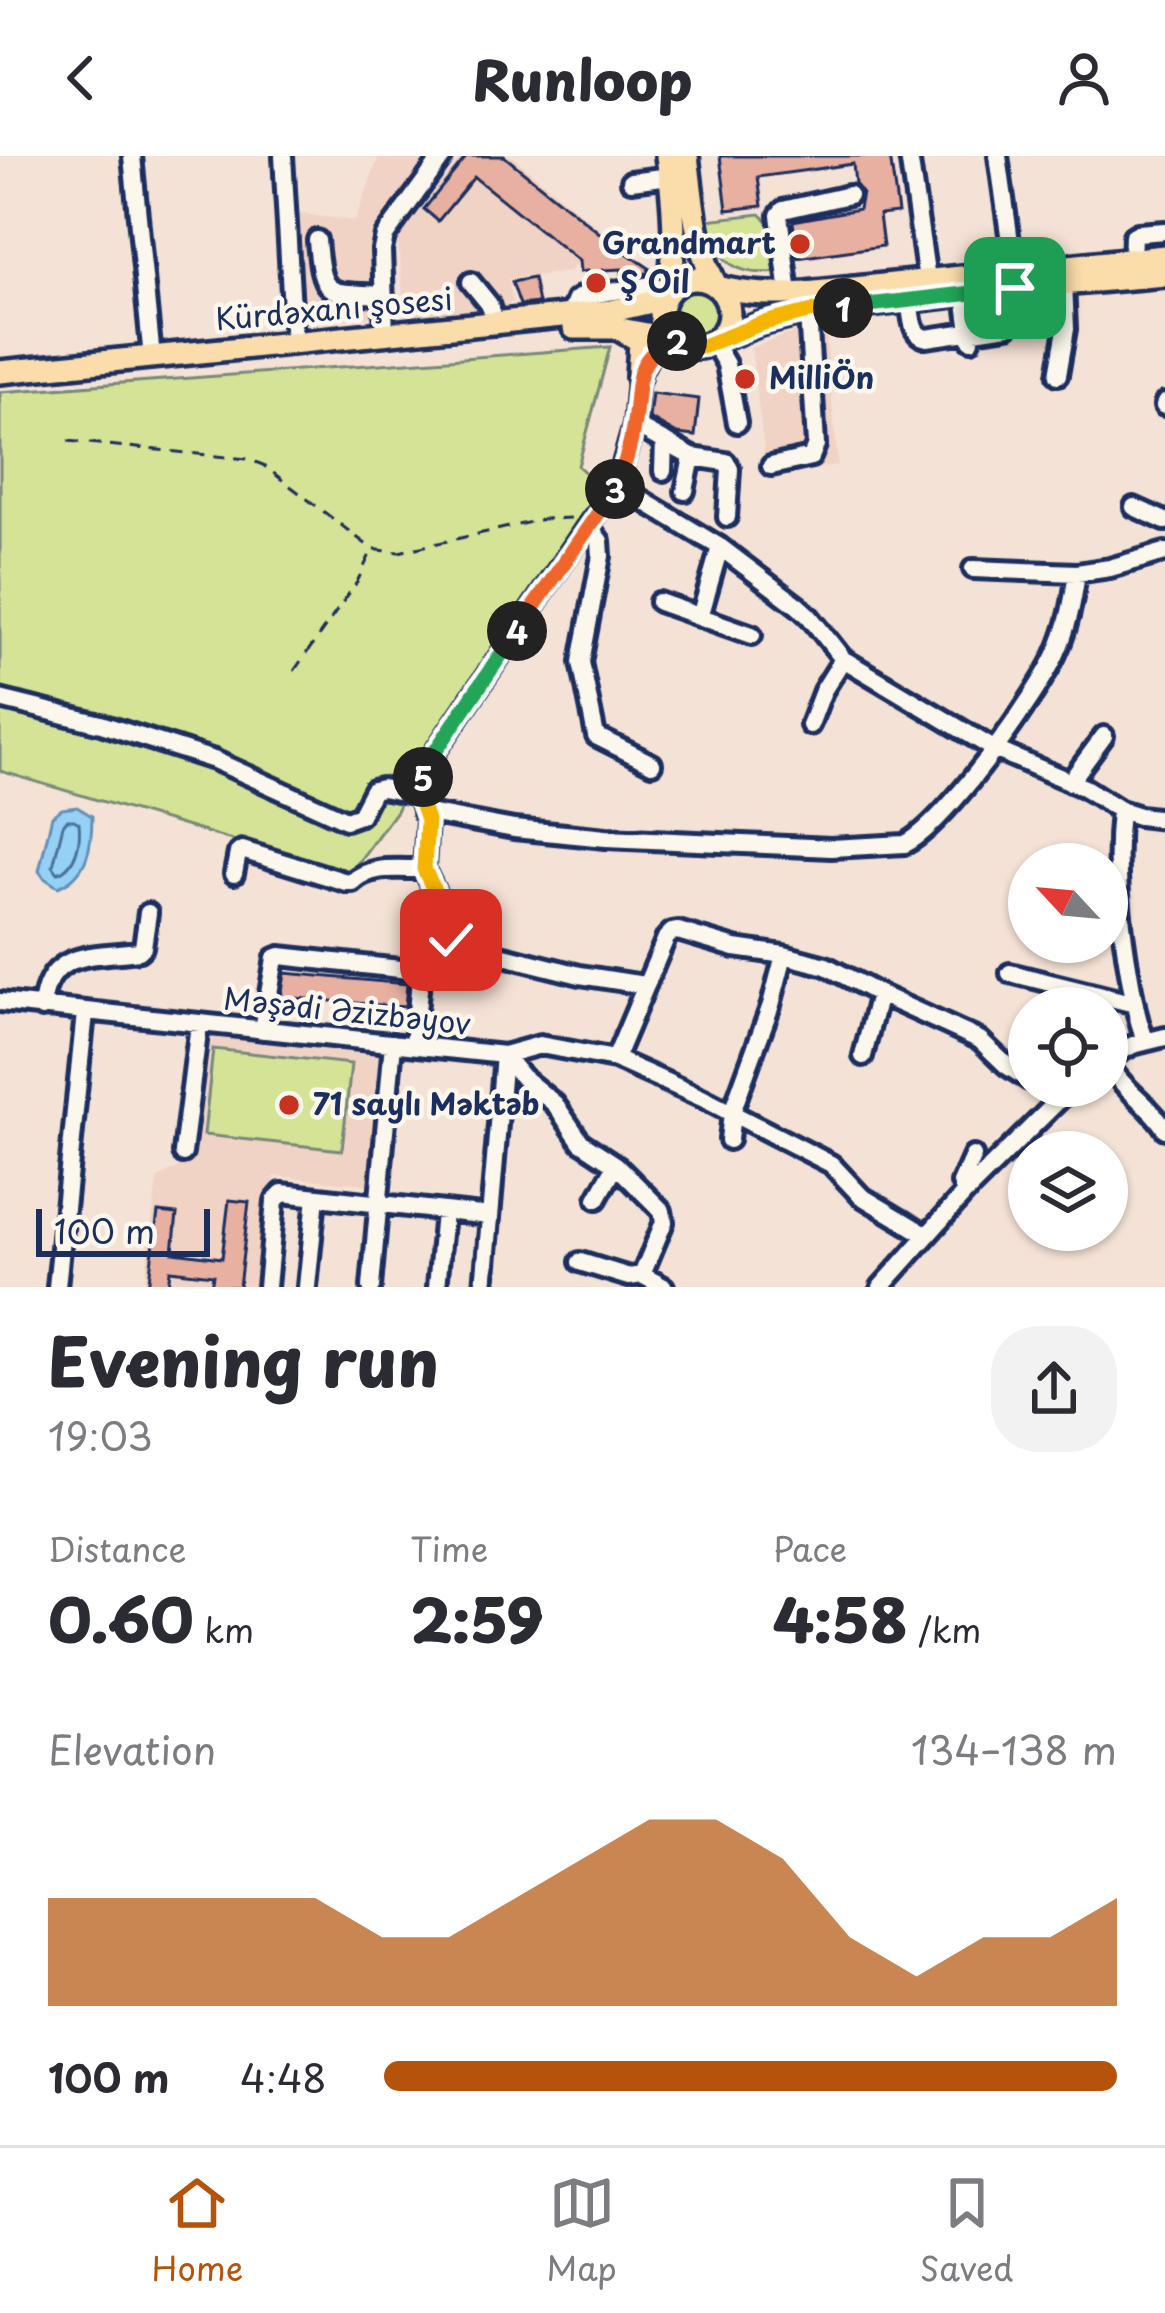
<!DOCTYPE html>
<html lang="en">
<head>
<meta charset="utf-8">
<style>
  body { margin:0; font-family:"Playpen Sans",sans-serif; background:#f2f2f3; color:#2b2b33; height:100vh; display:flex; flex-direction:column; font-size:45px; white-space:nowrap }
  * { box-sizing:border-box; margin:0 }
  p { font-size:39px; color:#7c7c81 }
  .icon { flex:none; width:66px; height:66px; fill:none; stroke:currentColor; stroke-width:2; stroke-linecap:round; stroke-linejoin:round }
  .map { position:relative; height:1131px; overflow:hidden }
  .panel { display:flex; flex-direction:column; background:#fff; flex:1 }
  .panel>* { flex:none }
  .needle { width:78px; rotate:296deg }
  .tools { position:absolute; left:1008px; top:687px; display:grid; gap:24px }
  .tools a { display:grid; place-items:center; width:120px; height:120px; border-radius:50%; background:#fff; box-shadow:0 3px 9px #0004; font-size:60px }
  .scale { position:absolute; left:36px; bottom:30px; width:174px; box-sizing:border-box; padding-left:12px; border:6px solid #1b2f5e; border-top:0; font-size:33px; line-height:42px; white-space:nowrap; color:#1b2f5e; -webkit-text-stroke:9px #fbf7ec; paint-order:stroke }
  .pin { position:absolute; display:grid; place-items:center; width:102px; height:102px; color:#fff; margin:-51px; border-radius:24px; box-shadow:0 6px 18px #0006 }
  .km { position:absolute; width:60px; height:60px; margin:-30px; border-radius:50%; background:#222; color:#fff; font-size:33px; line-height:60px; text-align:center }
  .round { display:grid; place-items:center; flex:none; width:126px; height:126px; border-radius:48px; background:#f2f2f3 }
  .summary { display:flex; align-items:center; justify-content:space-between; height:204px; padding:0 48px }
  h1 { font-size:66px; font-weight:800; line-height:90px }
  .stats { display:grid; grid-template-columns:repeat(3,1fr); gap:18px; height:204px; padding:12px 48px }
  .stats div { display:grid; align-content:center }
  .stats b { font-size:60px; font-weight:800 }
  .stats small { font-size:33px; font-weight:400 }
  .stats p { font-size:33px }
  .chart { height:336px; padding:24px 48px }
  .chart p { display:flex; justify-content:space-between }
  .chart svg { width:100%; height:216px; margin-top:12px; fill:#b45309; opacity:.7 }
  ul { padding:0 48px; list-style:none; font-size:39px }
  li { display:grid; grid-template-columns:192px 144px 1fr; align-items:center; height:90px }
  li i { height:30px; border-radius:15px; background:#b45309 }
  header { display:flex; justify-content:space-between; align-items:center; height:156px; padding:0 48px; background:#fff; font-size:54px; font-weight:800 }
  .dock { display:flex; justify-content:space-around; align-items:center; height:168px; border-top:3px solid #e1e1e2; background:#fff; font-size:33px; color:#7c7c81 }
  .dock a { display:grid; justify-items:center; gap:6px }
  .dock .selected { color:#b45309 }
  .map>svg:first-child { display:block }
  .built { fill:#f1d3c6 }
  .green { fill:#d5e396; stroke:#78897a; stroke-width:3 }
  .water { fill:#94d1f4; stroke:#6490b8; stroke-width:3 }
  .lines { fill:none; stroke-linecap:round; stroke-linejoin:round }
  .shore { stroke:#4b709a; stroke-width:3 }
  .building { fill:#e8b0a1; stroke:#1b2f5e; stroke-width:3 }
  .minor-casing { stroke:#1b2f5e; stroke-width:26 }
  .major-casing { stroke:#1b2f5e; stroke-width:30 }
  .path { stroke:#1b2f5e; stroke-width:3; stroke-dasharray:12 9; stroke-linecap:butt }
  .minor { stroke:#fbf7ec; stroke-width:16 }
  .major { stroke:#fbddab; stroke-width:21 }
  .split-1-casing { stroke:#fff; stroke-width:24 }
  .split-2-casing { stroke:#fff; stroke-width:24 }
  .split-3-casing { stroke:#fff; stroke-width:24 }
  .split-4-casing { stroke:#fff; stroke-width:24 }
  .split-5-casing { stroke:#fff; stroke-width:24 }
  .split-6-casing { stroke:#fff; stroke-width:24 }
  .split-1 { stroke:#22a559; stroke-width:15 }
  .split-2 { stroke:#f5b400; stroke-width:15 }
  .split-3 { stroke:#f0652b; stroke-width:15 }
  .split-4 { stroke:#f0652b; stroke-width:15 }
  .split-5 { stroke:#22a559; stroke-width:15 }
  .split-6 { stroke:#f5b400; stroke-width:15 }
  .poi-dot { fill:#c8321e; stroke:#fbf7ec; stroke-width:4.5 }
  .labels { text-anchor:middle; stroke-width:9; stroke-linejoin:round; paint-order:stroke }
  .poi-label { font-size:30px; font-weight:bold; fill:#1b2f5e; stroke:#fbf7ec; text-anchor:start }
  .street-label { font-size:30px; fill:#1b2f5e; stroke:#fbf7ec }
</style>
</head>
<body>
<header><svg class="icon" aria-label="back" viewBox="0 0 24 24"><path d="M15 5l-7 7 7 7"/></svg>Runloop<svg class="icon" aria-label="person" viewBox="0 0 24 24"><circle cx="12" cy="8" r="4"/><path d="M4 21q1-7 8-7t8 7"/></svg></header>
<div class="map">
<svg width="1165" height="1131" viewBox="0 0 1165 1131">
  <rect width="100%" height="100%" fill="#f5e2d6"/>
  <filter id="ink" filterUnits="userSpaceOnUse"><feTurbulence type="fractalNoise" baseFrequency=".00833" numOctaves="2"/><feDisplacementMap in="SourceGraphic" scale="24" xChannelSelector="R" yChannelSelector="G"/><feConvolveMatrix kernelMatrix="1 2 1 2 8 2 1 2 1" color-interpolation-filters="sRGB"/></filter>
  <g filter="url(#ink)">
    <path class="built" d="M379,0h80l-65,80 4,47 -24,3 3,30 -75,7 -8,-110 61,8z
      M463,0h49l92,77 -35,39 -61,7 5,23 -29,17 -78,5 -9,-88z
      M825,168l13,141 -71,12 -16,-129 32,-12z
      M205,876l181,17 -12,136 -99,-9 -13,111h-118l13,-108 33,-19z"/>
    <path class="green" d="M760,58l13,12 5,46c-42,5 -61,-10 -72,-52z
      M669 156a26 26 0 1 1 52 0a26 26 0 1 1-52 0Z
      M610,191l-32,119 23,21 -195,303 -10,21 -47,64 -349,-104v-379z
      M213,893l138,15 -9,86 -138,-15z"/>
    <path class="water" d="M77,651l15,9c0,30 -4,59 -34,71l-14,-9 -5,-7 13,-55 10,-7z"/>
    <g class="lines">
      <path class="shore" d="M67,664h7l5,3c2,17 -2,43 -21,50l-5,-7 10,-41z"/>
    </g>
    <path class="building" d="M467,0h37l108,87 37,25 -1,5 -26,2v-6l-19,1 1,10 -17,2v-11l-7,1 -1,-11 -105,-84 -36,44 -14,-12z
      M720,0h170l8,57 -19,2 4,31 -86,12 -4,-37 66,-12 3,-16 -7,-9 -2,-20 -95,13 4,29 -35,4z
      M533,122l5,25 -18,2 -8,-23z
      M652,237l47,6 -4,37 -18,-2 -28,-16z
      M285,817l122,11 -2,23 -124,-10z
      M229,1044l20,2 -10,85h-28l2,-12 -43,-5 -2,17h-20l10,-75 19,2 -4,38 49,6z"/>
    <g class="lines">
      <g class="minor-casing">
        <path id="minor" d="M132,0l20,202
          M283,0l11,188
          M909,0l18,123
          M998,0l16,114
          M631,25l39,-5
          M317,84c5,61 11,51 67,55
          M1132,103l1,-23 5,-3 27,-2
          M471,126l18,22 7,21
          M789,138l-10,-79 4,-5 66,-15
          M965,138l6,46
          M909,144c3,14 1,36 18,38l81,-12 4,-7 -4,-30
          M569,160l7,-16 6,-4 70,-11 17,6
          M385,179l-3,-85 3,-14 58,-80
          M713,186l13,22 11,59
          M1058,219l8,-46 -2,-45
          M1164,250l1,-3
          M634,269l58,32 34,5 4,7 -3,48
          M771,310l40,-9 5,-12 -8,-133
          M663,315l1,-30
          M617,329l103,62 78,59 11,10 34,43 151,90 91,39 35,22 19,6 26,3
          M685,335l7,-34
          M1134,351l31,14
          M588,369l12,16 1,15 -20,106 15,74 56,28
          M973,413l104,4 33,-5 55,-16
          M659,446l93,33
          M700,461l20,-70
          M0,543l101,25 113,36 132,60 14,-5 13,-25 9,-2 36,7
          M810,569l13,-34 20,-32
          M1070,626l34,-46
          M1120,654c-6,57 0,111 10,168 4,22 7,43 16,63
          M423,656l91,17 92,9 225,10 74,-4c40,-19 132,-148 151,-190 12,-26 17,-53 21,-81
          M234,718l4,-21 4,-3 104,32h6c18,-18 48,-12 72,-13
          M1010,817l125,31
          M644,829l-64,-10 -116,-29 -13,-6 -6,-10 -2,-21 -19,-40 3,-49 -9,-25 17,-43 153,-227 29,-40 17,-60 4,-48 12,-23 23,-15
          M0,846l504,53 36,-10 75,14 87,39 129,66 30,32 65,39
          M42,852c5,-59 51,-51 97,-57l4,-4 5,-34
          M263,874l12,-72 5,-2 129,14 7,2 4,7 -6,66
          M504,899l18,22 33,27 26,38 35,23 46,46 2,11 -22,53 22,12
          M863,900l16,-62
          M615,903l51,-121 6,-6 6,-1 57,17 49,7 42,11 53,28 101,46 26,25 23,15
          M1107,903l26,-14 32,-8
          M1107,905c14,28 43,43 58,68
          M729,984l3,-28 39,-107 13,-50
          M183,997l16,-128
          M965,1037l-4,-10 12,-27
          M597,1043l19,-34
          M580,1106l49,15 13,-2
          M57,1131l28,-274
          M267,1131l8,-86 7,-8 208,23
          M307,1131l9,-90
          M371,1131l22,-244
          M437,1131l7,-74
          M484,1131l20,-232
          M881,1131l84,-94 108,-107"/>
      </g>
      <g class="major-casing">
        <path id="major" d="M687,0c6,45 8,91 30,131 31,8 58,8 89,6l359,-37
          M661 157a34 34 0 1 1 68 0a34 34 0 1 1-68 0Z
          M574,172h41l58,11
          M621,174l19,11 -2,36
          M713,186l47,-18 48,-12 207,-24 150,-13
          M0,216l612,-61 35,-8 22,-12c8,-45 5,-89 -2,-135"/>
      </g>
      <path class="path" d="M68,285l179,18 16,6 104,80 11,5 21,2 145,-33 28,-1
        M294,515l63,-89 16,-34
        M431,815l9,-24"/>
      <use href="#minor" class="minor"/>
      <use href="#major" class="major"/>
    </g>
  </g>
  <g class="lines" filter="url(#ink)">
    <g class="split-1-casing">
      <path id="split-1" d="M843,152l172,-20"/>
    </g>
    <g class="split-2-casing">
      <path id="split-2" d="M677,185l15,6 11,-1 57,-22 48,-12 35,-4"/>
    </g>
    <g class="split-3-casing">
      <path id="split-3" d="M615,333c9,-20 16,-45 19,-67 6,-40 -2,-61 39,-83l4,2"/>
    </g>
    <g class="split-4-casing">
      <path id="split-4" d="M517,475l98,-142"/>
    </g>
    <g class="split-5-casing">
      <path id="split-5" d="M423,621l12,-25 82,-121"/>
    </g>
    <g class="split-6-casing">
      <path id="split-6" d="M423,621l-5,18 9,25 -3,49 19,40 2,21 6,10"/>
    </g>
    <use href="#split-1" class="split-1"/>
    <use href="#split-2" class="split-2"/>
    <use href="#split-3" class="split-3"/>
    <use href="#split-4" class="split-4"/>
    <use href="#split-5" class="split-5"/>
    <use href="#split-6" class="split-6"/>
  </g>
  <g class="poi-dot">
    <circle cx="800" cy="88" r="12"/>
    <circle cx="596" cy="127" r="12"/>
    <circle cx="745" cy="223" r="12"/>
    <circle cx="289" cy="949" r="12"/>
  </g>
  <g class="labels">
    <g class="poi-label">
      <text x="776" y="98" text-anchor="end">Grandmart</text>
      <text x="620" y="137">Ş Oil</text>
      <text x="769" y="233">MilliÖn</text>
      <text x="313" y="959">71 saylı Məktəb</text>
    </g>
    <g class="street-label">
      <text transform="translate(334 154) rotate(-5)" y="10">Kürdəxanı şosesi</text>
      <text transform="translate(347 856) rotate(6)" y="10">Məşədi Əzizbəyov</text>
    </g>
  </g>
</svg>
<div class="tools">
<a><svg class="needle" viewBox="-14 -14 28 28"><path d="M0-13l5 13h-10z" fill="#e53935"/><path d="M0 13l5-13h-10z" fill="#7c7c81"/></svg></a>
<a><svg class="icon" aria-label="locate" viewBox="0 0 24 24"><circle cx="12" cy="12" r="6"/><path d="M12 2v4M12 18v4M2 12h4M18 12h4"/></svg></a>
<a><svg class="icon" aria-label="layers" viewBox="0 0 24 24"><path d="M12 4l9 5-9 5-9-5zM3 14l9 5 9-5"/></svg></a>
</div>
<div class="scale">100 m</div>
<div class="pin" style="left:1015px;top:132px;background:#1e9e55"><svg class="icon" aria-label="arrive" viewBox="0 0 24 24"><path d="M6 21V4h12l-3 4 3 4H6"/></svg></div>
<div class="pin" style="left:451px;top:784px;background:#d93025"><svg class="icon" aria-label="check" viewBox="0 0 24 24"><path d="M5 12l5 5 9-10"/></svg></div>
<b class="km" style="left:843px;top:152px">1</b>
<b class="km" style="left:677px;top:185px">2</b>
<b class="km" style="left:615px;top:333px">3</b>
<b class="km" style="left:517px;top:475px">4</b>
<b class="km" style="left:423px;top:621px">5</b>
</div>
<section class="panel">
<div class="summary"><div><h1>Evening run</h1><p>19:03</p></div><a class="round"><svg class="icon" aria-label="share" viewBox="0 0 24 24"><path d="M12 15V3M7 8l5-5 5 5M5 13v7h14v-7"/></svg></a></div>
<div class="stats">
<div><p>Distance</p><b>0.60<small> km</small></b></div>
<div><p>Time</p><b>2:59</b></div>
<div><p>Pace</p><b>4:58<small> /km</small></b></div>
</div>
<div class="chart"><p><span>Elevation</span>134–138 m</p>
<svg viewBox="0 0 160 44" preserveAspectRatio="none"><path d="M0 44V22L10 22L20 22L30 22L40 22L50 30L60 30L70 22L80 14L90 6L100 6L110 14L120 30L130 38L140 30L150 30L160 22V44z"/></svg>
</div>
<ul>
<li><b>100 m</b>4:48<i style="width:100%"></i></li>
</ul>
</section>
<nav class="dock">
<a class="selected"><svg class="icon" aria-label="home" viewBox="0 0 24 24"><path d="M3 11l9-7 9 7M6 9v11h12V9"/></svg>Home</a>
<a><svg class="icon" aria-label="map" viewBox="0 0 24 24"><path d="M3 6l6-2 6 2 6-2v14l-6 2-6-2-6 2zM9 4v14M15 6v14"/></svg>Map</a>
<a><svg class="icon" aria-label="saved" viewBox="0 0 24 24"><path d="M7 4h10v16l-5-4-5 4z"/></svg>Saved</a>
</nav>
</body>
</html>
